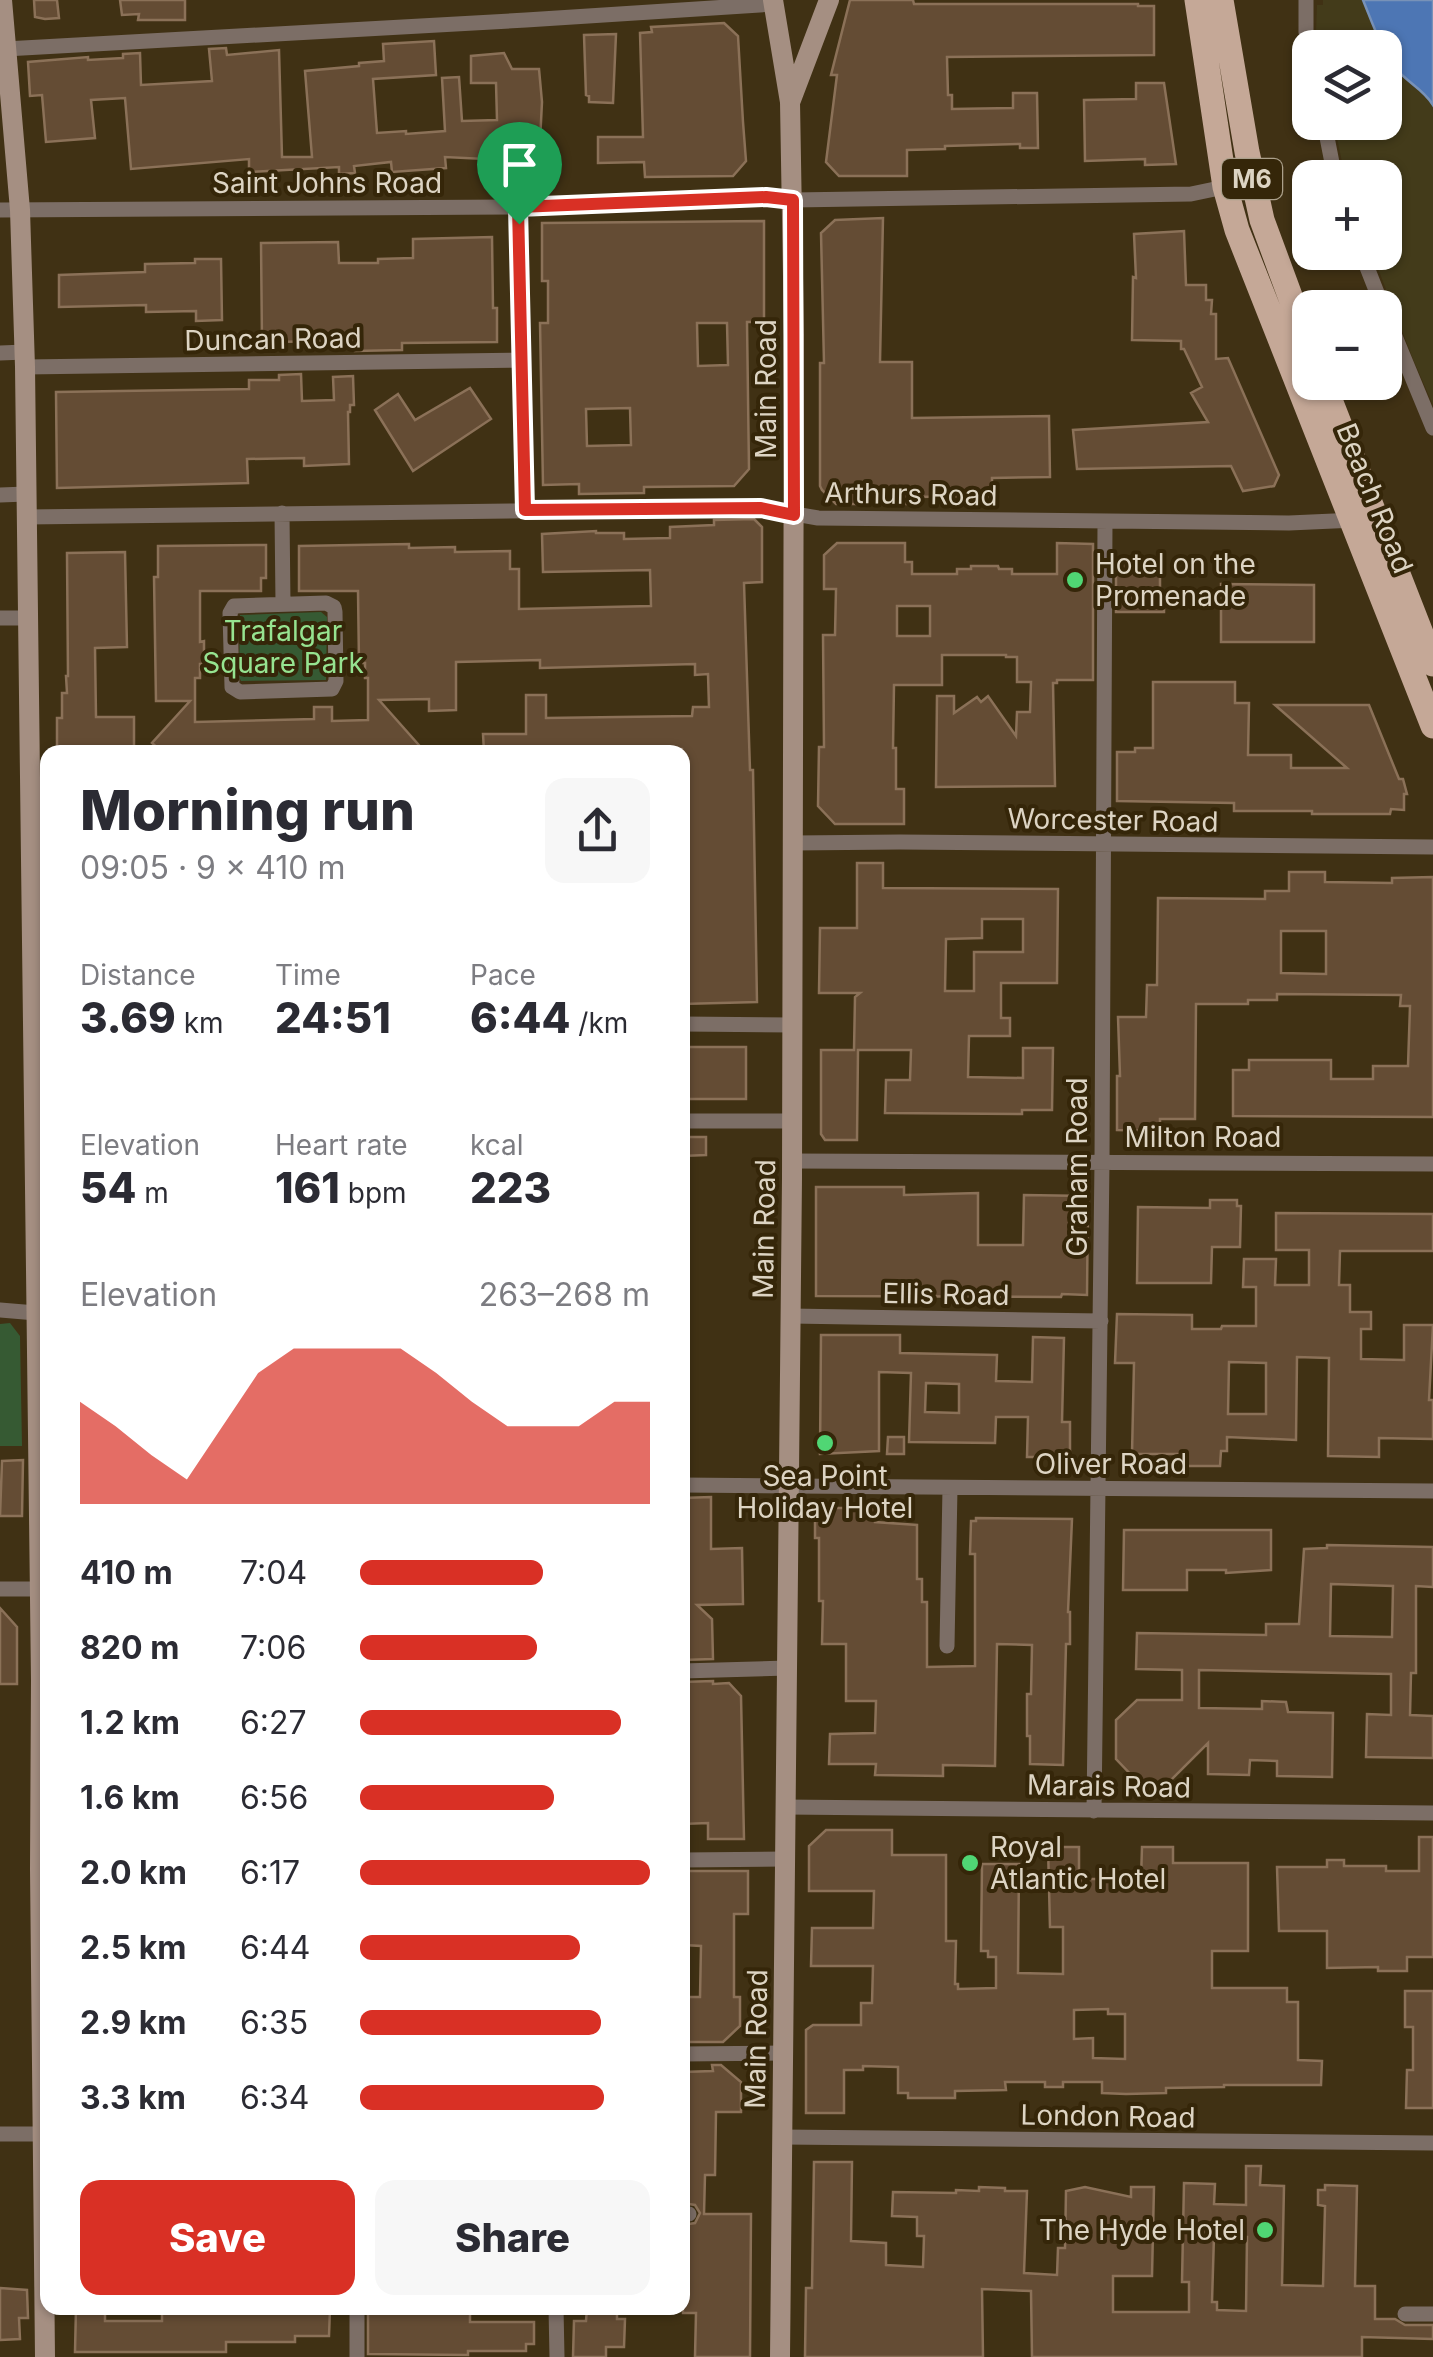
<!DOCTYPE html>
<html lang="en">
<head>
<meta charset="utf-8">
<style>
  body { margin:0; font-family:Inter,sans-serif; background:#f7f7f7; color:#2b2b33; height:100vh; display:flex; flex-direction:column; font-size:38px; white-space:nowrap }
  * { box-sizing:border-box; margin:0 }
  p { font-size:32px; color:#7c7c81 }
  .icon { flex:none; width:55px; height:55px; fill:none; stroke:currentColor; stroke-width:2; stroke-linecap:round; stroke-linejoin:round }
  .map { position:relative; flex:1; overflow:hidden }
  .drawer { position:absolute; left:40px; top:745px; width:650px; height:1570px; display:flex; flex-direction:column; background:#fff; border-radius:20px; box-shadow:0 2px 8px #0004 }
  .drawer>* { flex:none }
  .tools { position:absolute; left:1292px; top:30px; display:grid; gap:20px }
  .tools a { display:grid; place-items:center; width:110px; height:110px; border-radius:20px; background:#fff; box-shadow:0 2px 8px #0004; font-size:50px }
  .pin { position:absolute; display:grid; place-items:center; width:85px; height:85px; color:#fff; margin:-102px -42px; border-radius:50% 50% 50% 0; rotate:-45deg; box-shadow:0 0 10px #0007 }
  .pin .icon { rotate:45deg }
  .round { display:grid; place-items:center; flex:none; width:105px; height:105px; border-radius:20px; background:#f7f7f7 }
  .headline { display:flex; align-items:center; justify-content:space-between; height:170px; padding:0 40px }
  h1 { font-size:55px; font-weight:800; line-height:75px }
  .metrics { display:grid; grid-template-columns:repeat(3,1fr); gap:15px; height:170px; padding:10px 40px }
  .metrics div { display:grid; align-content:center }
  .metrics b { font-size:42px; font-weight:800 }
  .metrics small { font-size:28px; font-weight:400 }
  .metrics p { font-size:28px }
  .chart { height:280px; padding:20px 40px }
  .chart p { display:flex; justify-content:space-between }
  .chart svg { width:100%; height:180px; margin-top:10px; fill:#d93025; opacity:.7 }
  .button { display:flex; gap:20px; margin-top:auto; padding:20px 40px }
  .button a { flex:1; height:115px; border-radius:20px; background:#d93025; color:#fff; font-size:40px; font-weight:800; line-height:115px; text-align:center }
  .button a+a { background:#f7f7f7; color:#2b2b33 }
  ul { padding:0 40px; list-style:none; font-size:32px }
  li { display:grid; grid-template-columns:160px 120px 1fr; align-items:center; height:75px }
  li i { height:25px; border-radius:12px; background:#d93025 }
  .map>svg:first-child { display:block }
  .green { fill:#365a33 }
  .sand { fill:#433b1a }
  .water { fill:#4d76b4; stroke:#7892b8; stroke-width:2.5 }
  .building { fill:#644c34; stroke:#8b7158; stroke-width:2.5; fill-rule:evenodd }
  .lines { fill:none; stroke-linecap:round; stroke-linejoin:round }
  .street { stroke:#7c6e66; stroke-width:15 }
  .secondary { stroke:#a58f82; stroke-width:20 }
  .primary { stroke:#c5a897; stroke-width:25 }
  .route-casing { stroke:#fff; stroke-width:20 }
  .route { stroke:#d93025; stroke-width:12 }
  .poi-dot { fill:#50d674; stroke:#352609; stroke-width:4 }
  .labels { text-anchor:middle; stroke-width:8; stroke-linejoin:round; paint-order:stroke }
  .shield { fill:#352609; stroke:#aba08b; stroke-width:2.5 }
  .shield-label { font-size:25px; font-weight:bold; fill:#ddd4c3 }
  .street-label { font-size:28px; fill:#ddd4c3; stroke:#352609 }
  .poi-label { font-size:28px; fill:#ddd4c3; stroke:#352609; text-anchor:start }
  .park-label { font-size:28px; fill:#96e390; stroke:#352609 }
</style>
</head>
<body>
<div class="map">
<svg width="1433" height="2357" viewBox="0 0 1433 2357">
  <rect width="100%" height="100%" fill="#403114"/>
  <path class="green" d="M321,612l6,5 -1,63 -85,1 -2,-4 1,-62z
    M10,1323l10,13 2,110h-22v-122z"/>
  <path class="sand" d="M1323,0h40l21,47h-64l-4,-15 1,-27h6z
    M1385,50l10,18 31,26 7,11v300l-20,-46 -41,-106 13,-1v-74l-40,-1 -11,-54 51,-1z"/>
  <path class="water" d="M1363,0h70v105c-10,-17 -29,-24 -40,-40 -13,-19 -21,-43 -30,-65z"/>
  <path class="building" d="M34,0h23l2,18 -14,1 -10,-2z
    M120,0h65v20h-47l1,-6 -17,1z
    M850,0h63l1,4h224v2h16v49l-207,2 1,38h4v14l61,-1v-15h24l1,55h-18v-4l-75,2v3l-38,1v26h-68l-13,-14 11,-87h-6z
    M724,23l14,13 5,86 3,39 -13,15 -88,1 -1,-15 -46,1v-26h45l-3,-104 12,-1 -1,-5z
    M616,34l-3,69 -24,-1v-6l-3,-1 -2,-60z
    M434,41l2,34 -63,4 4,54 29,-2v3l39,-3 -3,-53 17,-1 3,44 35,-1 -1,-37h-25v-27l33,-3 8,16h27l3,33 -2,39 -27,1 -7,18 -61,-3 1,11 -54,4 -1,-10 -37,4 1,7 -16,1v-7l-90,5v-13l-118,10 -6,-71 -34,2 4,38 -49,4 -4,-47 -12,1 -2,-34 60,-5v3l35,-2v-4l17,-1 1,32 71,-4 -3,-32 17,-1 1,7 52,-5 3,107h30l-7,-86 54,-5v-3l25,-2 -1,-17z
    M1136,83h28l12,81 -31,1v-6l-60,2 -1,-61 52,-1z
    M883,218l-3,144h32v56l137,-2 1,61 -58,1v18l-80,1v7h-76l-14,-14 -2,-4v-123h4l-3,-130 14,-13z
    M764,221v101h-17l2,147 -15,17 -90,1v6l-65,1v-10l-36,1 -3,-162h8v-42h-6v-58zM697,323h30l1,42 -30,1zM630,408l1,37 -44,1 -1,-37z
    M1184,231l2,54h20v15h6l-1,14h5v45l12,-1 51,117 -5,11 -31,5 -12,-25 -154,3 -4,-39 135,-8 -17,-29 11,-6 -18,-38h-3v-8l-49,-1 1,-63 3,1 -2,-44z
    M492,237l1,71h4v34l-95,1v7l-47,1v-10l-93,1 -1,-99 77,-1 1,21h39v-4l35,-1v-19z
    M195,259h26l1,61 -26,1v-10l-50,1v-7l-87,2v-32l86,-3v-8l50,-1z
    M301,374l1,27 32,-1 -1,-23 20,-1 1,29h-4v7h-2l1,52 -45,2v-8l-57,1 1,24 -191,5 -1,-96 193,-3v-9h30v-5z
    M470,388l21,31 -78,52 -38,-61 23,-16 17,26z
    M754,519l8,8v55l-18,1 6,187h3l4,232 -75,2v-255l-198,3 -1,-18h43v-39h20v23l146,-2 1,-9h16l-1,-33 -13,1v-11l-155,4v-8l-84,2v48l-27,1v-12l-50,1 46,52h-263l-10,-9 38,-42h-34l-2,-124h4v-31l108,-1v33h-5v13h-61v51l4,-1v23h-4v14h-5v44l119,-3v-12h18v14l36,-1v-42h-3v-15h-6l-1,-72h-59v-45l110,-2v4l46,-1v5l55,-1v18h9v40l132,-3 -1,-36 -107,2 -1,-38 54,-3v2h28v6l46,-1v-11l44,-2v-5z
    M837,543h68v19h7v12h45v-5h14v-3h27l1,3h13v5h45v-31l36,1v136h-36v3h-4l2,103 -119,1 1,-91h17v17l23,-16 4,5 7,-6 28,40 1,-24h13l1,-30h-14v-25h-11v-2h-64v30h-48l-1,63h3v41h8v35h-69l-17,-18 1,-59h5l-1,-112h12l1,-46h-12v-34zM897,606h33v30h-33z
    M125,552l2,95 -32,1 1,69h38v35h-77v-34h5v-25h5l-1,-17h2l-1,-123z
    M1116,559l35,2v5h9v24l4,3v19h-48z
    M1221,584l93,1v57h-93z
    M1153,682h82v21h14l-1,52h43v13h56l-72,-63h94l30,74h4l4,15h-3v16l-13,-1 -1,5h-78v-3h-78v-8l-117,-2v-49h18v-4h18z
    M857,863h26v25l175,1 -1,94h-56v35h9v18h-41l-1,41 55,1v-30h30l-1,62h-30v4l-137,-1 1,-33h24l1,-30h-53l-1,90h-32l-4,-6v-84h33l1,-53 5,-4h-41l1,-65h37zM982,919h41v33h-49v39h-29l1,-52 36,-1z
    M1289,872h36v10l67,1v-5l41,-1v240l-200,-1v-46h16v-10h82v19h42v-13h35l2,-60h-10l1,-11 -124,-1v6h-29v4h-52l-1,115h-35v12l-43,-1v-54h3l-2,-59h28l1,-32h10l1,-87 107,1v-8h24zM1281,931h45v43l-45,-1z
    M682,1047h64v52h-64z
    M682,1137h24v18l-24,1z
    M816,1187h88v8l74,-2v52h45l1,-50 64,1 -1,99 -25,-1 -1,3 -245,-1z
    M1210,1200h27v6h4l-1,41h-28l-1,36h-74l1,-76 72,1z
    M1276,1213l157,1v37h-93l-1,34h11v27h21v17h-10v30l43,1v-35h29l-4,75h4v39l-54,-1v19l-51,-1 1,-98 -32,-1 -1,83 -69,-3v14h-6l-1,15h-33v-12h-55l2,-91h-19l2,-49 75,1v14h29l1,-3h34v-39h-13l1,-28h32l-1,26h34v-35h-33zM1229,1362l37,1v51h-38z
    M821,1335h79v18l97,2 -1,26 36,1 1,-45 31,1 -2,84h8v35h-43l1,-40h-32l-1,26 -86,-1 2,-69 -32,-1v79l-59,3zM926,1383l33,1v29l-34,-1z
    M888,1437h16v17h-17z
    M23,1460l-1,56h-22l2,-55z
    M711,1497v52l31,-1 1,56 -46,1 15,14 1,40 -31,1v-162z
    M815,1508h60v14l42,3v54h5v23h5v65l48,-1v-112h-5l1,-33h5v-3l96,1 -4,93h2v32h-4l-3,121 -33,-1v-28h-3v-42h4l1,-49 -35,-1 -2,122 -52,-1v11l-68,-1 1,-11h-47l1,-30 45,-1 1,-32h-30v-57h-24l1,-43h-4v-63h-4z
    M1124,1530h147v40l-45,3v-3h-39v20h-64z
    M1327,1545l106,2v40l-17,-1v87h-5l-1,42 23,1v42l-67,-1 1,-43 24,1v-41l-192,-4v38l63,1v-8l24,1 2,10 45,1 -1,64 -55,-1v-15l-27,-1 -1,15 -41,-1v-31l-40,40h-29l-23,-24v-39l21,-20h45v-30l-46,-1 1,-36 129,2v-11h33l5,-75 23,-1zM1331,1584l62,2 -1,51 -62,-1z
    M0,1608l17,19v57h-17z
    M713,1681v3l16,-1 12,13 3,143h-36v-16l-26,1v-142z
    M826,1830h66v25h54v86h10l-1,43h3v5l38,-1v-31h-8v-6h-7l1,-87h37l-1,109 45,1v-47h-13l-2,-80h31v32h62l1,-32h31v16h75v88h-36v37h75v14h11v58l24,1 -1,24h-97v2l-58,1v5l-40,1 -24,-1v-11h-39v5h-18v-5h-40l1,8 -51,1v7h-47v-5h-10v-26l-35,-1v4h-19v43h-38v-83l7,-5h48v-22h11l1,-37h-62l1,-38h61l1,-37h-65v-45zM1108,2009v5h17v45l-32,-1v-20l-19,1v-29z
    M1419,1837h14v120h-26v14h-29v-4l-51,1v-37h-48l-2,-64h50v-7h17v6h42v5h33z
    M682,1871h66v43h-14v83h6v29l-17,16h-41v-17h5v-28h13l1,-51 -17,-1z
    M1405,1991h28v117h-27l1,-38h6v-43h-8z
    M712,2065h9l20,17v30h-25l-1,63h-10l-1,39h47l-1,143h-55l1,-44h-13l-1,-88 13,-2 5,-10 -5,-8 -13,-2v-131l31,-1z
    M814,2162h38l-1,79 35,2v22l37,2 1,-31h-7v-19l-25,-1 1,-24 63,1v-3l23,1v-4l26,1v3h22l-3,82 33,2 1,-27h7l1,-57 19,-4 46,10v-10h23l-2,89h-39v36h76v-30h-7l2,-99 31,1 -1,20 32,1v-39h15l-1,19 24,1 -2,99 41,1 2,-80 -7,-1v-15h7v-5l32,1 -2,100h20v33h20l10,6h28v14l-71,-2v20h-330l-1,-66 -49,-2 1,68h-178l1,-69h6zM1214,2236l33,1 -1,74 -29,-1v-8h-5z
    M0,2288l27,2 1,28h-9l1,21 -20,1z
    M76,2308h29v13h57v-13h168l-1,28h-34v6h-69v10h-151z
    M368,2308h102v14h64v22h-8v7h-58v4l-100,-1z
    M587,2308h30v11h8l-1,28h-18v10h-33l1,-36h12z"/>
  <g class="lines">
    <path class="street" d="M1306,0v32l4,19
      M5,49l521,-29 248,-16
      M1324,122l11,56
      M518,207l7,303
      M0,210l518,-3 248,-10 27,3 398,-6 62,-13
      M1361,252l22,56
      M1385,312l48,116
      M0,353l25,-1
      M25,367l496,-7
      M0,495l26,-1
      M282,513l1,91
      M26,517l735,-9 57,10 471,5 67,-3
      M326,603l8,4 1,5 1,69 -4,8 -92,3 -8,-5 -2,-74 4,-7z
      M0,618h27
      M793,843l107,-1 533,5
      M682,1024l111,1
      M682,1121h111
      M792,1161l641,3
      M0,1310l48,4
      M791,1316l310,5
      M682,1485l751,6
      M0,1589h39
      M947,1646l3,-158
      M682,1671l105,-3
      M785,1807l648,6
      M1094,1811l8,-649 3,-640
      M682,1860l103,-1
      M682,2054l101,-1
      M0,2134h48
      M782,2137l651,6
      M682,2214h7
      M357,2308v49
      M556,2308l1,49
      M1405,2314h28"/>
    <path class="secondary" d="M2,0l18,210 5,157 16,1313 -1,189 5,488
      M773,0l17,102 4,233 -2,843 -12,1179
      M791,100l38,-100"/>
    <path class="primary" d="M1197,0l28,187 12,43 196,496
      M1221,0l26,152 15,68 48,130
      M1323,382l110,282"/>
  </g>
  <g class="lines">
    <g class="route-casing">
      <path id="route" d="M766,197l27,3 1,315 -33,-7 -236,2 -7,-303z"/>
    </g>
    <use href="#route" class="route"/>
  </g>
  <g class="poi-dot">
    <circle cx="1075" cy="580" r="10"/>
    <circle cx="825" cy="1443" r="10"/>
    <circle cx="970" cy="1863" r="10"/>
    <circle cx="1265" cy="2230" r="10"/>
  </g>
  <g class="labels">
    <rect class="shield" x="1222" y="159" width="60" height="40" rx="8"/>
    <g class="shield-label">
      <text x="1252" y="188">M6</text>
    </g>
    <g class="street-label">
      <text x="327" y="193">Saint Johns Road</text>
      <text transform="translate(273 339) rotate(-1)" y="10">Duncan Road</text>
      <text transform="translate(766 389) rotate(-90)" y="10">Main Road</text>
      <text transform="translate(911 494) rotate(1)" y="10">Arthurs Road</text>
      <text transform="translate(1375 498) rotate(68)" y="10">Beach Road</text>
      <text transform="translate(1113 820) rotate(1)" y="10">Worcester Road</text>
      <text x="1203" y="1147">Milton Road</text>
      <text transform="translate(1077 1167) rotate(-90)" y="10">Graham Road</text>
      <text transform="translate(764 1229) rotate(-89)" y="10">Main Road</text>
      <text transform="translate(946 1294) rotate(1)" y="10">Ellis Road</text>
      <text x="1111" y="1474">Oliver Road</text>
      <text transform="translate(1109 1786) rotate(1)" y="10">Marais Road</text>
      <text transform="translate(756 2039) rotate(-89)" y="10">Main Road</text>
      <text transform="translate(1108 2116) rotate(1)" y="10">London Road</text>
    </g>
    <g class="poi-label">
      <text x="1095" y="574">Hotel on the<tspan x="1095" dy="32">Promenade</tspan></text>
      <text x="825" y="1486" text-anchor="middle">Sea Point<tspan x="825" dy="32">Holiday Hotel</tspan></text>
      <text x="990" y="1857">Royal<tspan x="990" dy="32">Atlantic Hotel</tspan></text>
      <text x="1245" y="2240" text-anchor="end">The Hyde Hotel</text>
    </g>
    <g class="park-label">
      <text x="283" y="641">Trafalgar<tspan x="283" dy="32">Square Park</tspan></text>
    </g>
  </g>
</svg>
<div class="tools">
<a><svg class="icon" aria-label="layers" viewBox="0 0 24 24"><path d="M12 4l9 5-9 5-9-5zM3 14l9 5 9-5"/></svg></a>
<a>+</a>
<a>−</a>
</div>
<div class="pin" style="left:519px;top:224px;background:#1e9e55"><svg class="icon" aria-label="arrive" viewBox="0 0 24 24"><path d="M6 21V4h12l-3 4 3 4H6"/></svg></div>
<section class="drawer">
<div class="headline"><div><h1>Morning run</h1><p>09:05 · 9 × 410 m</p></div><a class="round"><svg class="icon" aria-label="share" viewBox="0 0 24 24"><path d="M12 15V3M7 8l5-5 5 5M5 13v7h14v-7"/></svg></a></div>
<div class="metrics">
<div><p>Distance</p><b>3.69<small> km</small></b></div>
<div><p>Time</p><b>24:51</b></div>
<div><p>Pace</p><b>6:44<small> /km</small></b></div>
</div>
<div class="metrics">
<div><p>Elevation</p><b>54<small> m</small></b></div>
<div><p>Heart rate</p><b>161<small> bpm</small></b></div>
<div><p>kcal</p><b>223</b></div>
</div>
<div class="chart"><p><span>Elevation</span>263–268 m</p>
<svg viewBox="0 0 160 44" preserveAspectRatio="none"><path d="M0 44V19L10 25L20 32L30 38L40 25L50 12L60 6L70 6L80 6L90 6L100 12L110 19L120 25L130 25L140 25L150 19L160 19V44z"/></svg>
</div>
<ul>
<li><b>410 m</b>7:04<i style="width:63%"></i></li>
<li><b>820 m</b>7:06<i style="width:61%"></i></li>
<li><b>1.2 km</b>6:27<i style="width:90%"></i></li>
<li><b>1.6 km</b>6:56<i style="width:67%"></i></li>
<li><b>2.0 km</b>6:17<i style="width:100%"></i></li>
<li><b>2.5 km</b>6:44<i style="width:76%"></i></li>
<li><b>2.9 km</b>6:35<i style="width:83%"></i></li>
<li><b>3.3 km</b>6:34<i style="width:84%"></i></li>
</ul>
<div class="button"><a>Save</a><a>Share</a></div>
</section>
</div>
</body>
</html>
